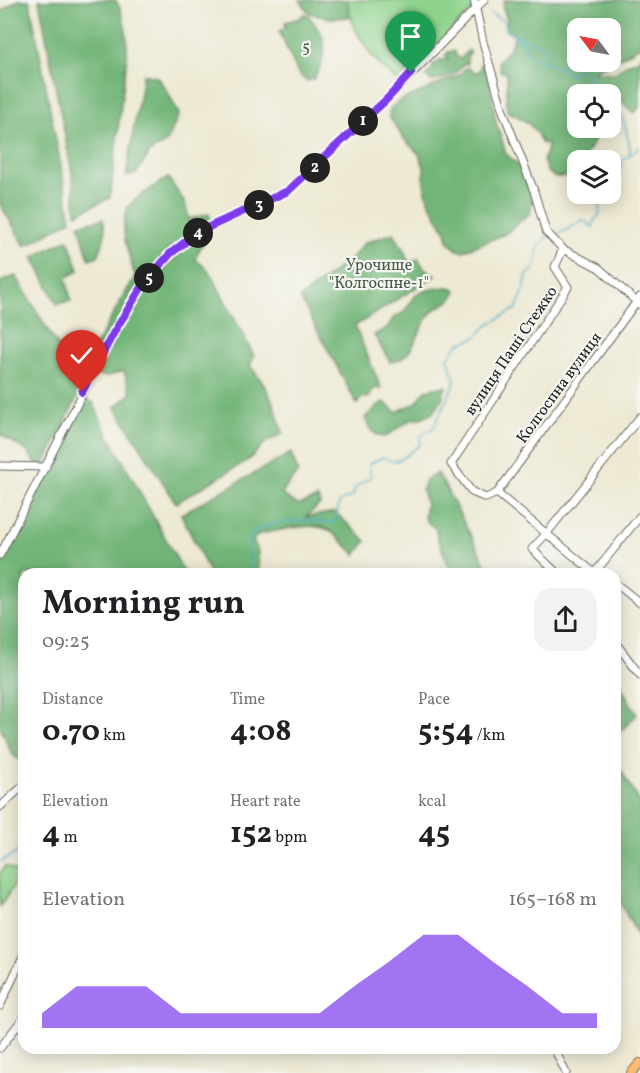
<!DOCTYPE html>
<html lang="en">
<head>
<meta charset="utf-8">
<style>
  body { margin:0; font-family:Vollkorn,serif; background:#f2f2f2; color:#202124; height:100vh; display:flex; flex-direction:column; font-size:22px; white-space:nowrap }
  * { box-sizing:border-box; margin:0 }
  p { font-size:20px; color:#757577 }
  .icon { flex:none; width:33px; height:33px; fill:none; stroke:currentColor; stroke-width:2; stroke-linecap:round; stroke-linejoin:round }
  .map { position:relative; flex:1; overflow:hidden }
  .sheet { position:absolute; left:18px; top:568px; width:603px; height:486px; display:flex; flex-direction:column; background:#fff; border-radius:18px; box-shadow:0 3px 15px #0003 }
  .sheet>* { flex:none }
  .needle { width:39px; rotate:302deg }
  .tools { position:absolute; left:567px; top:18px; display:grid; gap:12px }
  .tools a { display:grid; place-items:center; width:54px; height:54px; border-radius:12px; background:#fff; box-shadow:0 3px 15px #0003; font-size:30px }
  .pin { position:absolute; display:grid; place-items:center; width:51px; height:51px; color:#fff; margin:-62px -26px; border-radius:50% 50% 50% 0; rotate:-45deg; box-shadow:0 0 6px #0007 }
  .pin .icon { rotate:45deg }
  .km { position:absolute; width:30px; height:30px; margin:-15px; border-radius:50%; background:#222; color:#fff; font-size:16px; line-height:30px; text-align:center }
  .round { display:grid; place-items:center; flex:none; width:63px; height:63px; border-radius:18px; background:#f2f2f2 }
  .overview { display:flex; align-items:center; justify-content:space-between; height:102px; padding:0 24px }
  h1 { font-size:33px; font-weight:700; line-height:45px }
  .stats { display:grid; grid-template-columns:repeat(3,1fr); gap:9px; height:102px; padding:6px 24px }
  .stats div { display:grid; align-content:center }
  .stats b { font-size:30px; font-weight:700 }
  .stats small { font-size:16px; font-weight:400 }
  .stats p { font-size:16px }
  .chart { height:168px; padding:12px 24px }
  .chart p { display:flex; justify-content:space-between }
  .chart svg { width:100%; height:108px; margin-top:6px; fill:#7c3aed; opacity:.7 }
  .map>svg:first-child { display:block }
  .green { fill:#8ed38c; stroke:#557854; stroke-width:1.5 }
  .forest { fill:#72b578; stroke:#47684a; stroke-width:1.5 }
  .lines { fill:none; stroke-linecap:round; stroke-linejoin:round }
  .stream { stroke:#4cadcb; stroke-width:1.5 }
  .minor-casing { stroke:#65645c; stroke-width:9 }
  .major-casing { stroke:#65645c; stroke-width:10 }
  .minor { stroke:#fff; stroke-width:7 }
  .major { stroke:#febb71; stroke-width:8 }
  .route-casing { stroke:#fff; stroke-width:12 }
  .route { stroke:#7c3aed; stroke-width:8 }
  .labels { text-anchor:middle; stroke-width:4.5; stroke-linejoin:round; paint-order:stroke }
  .park-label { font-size:16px; fill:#445c43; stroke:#f6f6f2 }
  .street-label { font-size:16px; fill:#1c1c1c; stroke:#f6f6f2 }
</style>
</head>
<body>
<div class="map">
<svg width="640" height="1073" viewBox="0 0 640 1073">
  <rect width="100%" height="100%" fill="#f6f6f2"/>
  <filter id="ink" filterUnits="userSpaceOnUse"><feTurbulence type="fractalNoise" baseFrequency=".0167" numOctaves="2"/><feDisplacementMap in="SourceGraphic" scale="12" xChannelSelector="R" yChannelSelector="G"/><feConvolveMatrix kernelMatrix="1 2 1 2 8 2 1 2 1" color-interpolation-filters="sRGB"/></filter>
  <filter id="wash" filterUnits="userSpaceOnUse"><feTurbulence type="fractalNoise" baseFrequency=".008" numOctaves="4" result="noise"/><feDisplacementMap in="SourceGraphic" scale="24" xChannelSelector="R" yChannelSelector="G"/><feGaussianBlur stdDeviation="1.35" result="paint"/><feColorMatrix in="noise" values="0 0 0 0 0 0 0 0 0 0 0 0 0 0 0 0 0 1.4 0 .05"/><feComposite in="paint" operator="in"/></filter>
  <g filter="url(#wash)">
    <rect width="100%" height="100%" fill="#ede9d3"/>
    <path class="green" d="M347,0h125l3,7 -77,75c-25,-20 -47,-50 -51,-82z
      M5,866l16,8 -21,33v-34z"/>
    <path class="forest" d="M18,0h11l1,2 41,218 -46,26 -25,-42v-192z
      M39,0h77c19,37 9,67 5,105 -4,31 -7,62 -11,93l-34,16 -3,-36z
      M300,0h47l2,17 -19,1 -21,-5z
      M504,0h136v46l-20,12h-9l-1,-30h-32v34h29l-1,3 -12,7 21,1 12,-9 11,-4 2,-6v53l-6,6 -11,-10 -1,-4 -5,1 -6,-2 -1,-4c-8,0 -19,0 -26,-7l3,-4 -3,-2 -17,5 2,4 9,4v34h18l-2,13 -12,19h-4l-1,6 -10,11h-14l-1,-3 -4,-1 -5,-12 5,-17 -7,-1c-5,-17 -19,-25 -34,-32 -2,-13 2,-26 -1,-39h-5l-3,-11 11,-12 6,-14 -9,-4 -1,-3 2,-8 -4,-12z
      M303,14l5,1c16,21 21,26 12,52 -1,5 -4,6 -6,12l-7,2 -8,-6 -20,-44 6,-3v-6l15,-4z
      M468,50l3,2 -4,5v8l-3,-2c-5,11 -20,16 -32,18l-6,-5 7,-8 -1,-4h4l4,-4h9l-4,-4 3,-4 6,-1 4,7 3,1z
      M481,63l4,1c6,20 7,41 12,62 3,9 7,17 8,27l13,12 9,18 6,15 -3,15 -25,21 -42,17 -5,-1 -9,-7 -3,-11 -18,-32 -4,-16v-17l-5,-13 -16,-16 -14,-22 1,-7 8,-7 63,-28 2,-4 4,-2 8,4 5,-1z
      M143,74l14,3 10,14 12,23 -12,28 -17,10 -14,22 -10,2z
      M168,178l17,25 4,16 20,-5 3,9 -22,9 -21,17 -35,41 -47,87 -42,87h-9l-9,-13 -27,-17v-152l16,-6 31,53 31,47 57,-100c-6,-21 -18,-50 -6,-70 6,-9 29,-22 39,-28z
      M103,219c4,14 1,23 -5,37l-9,3 -10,-35z
      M394,233c4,10 12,16 13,27l5,2 6,-3 6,9 12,7 -81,51 26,62 -9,1 -2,8 -9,1 -4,6 -57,-106 53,-41 11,-14z
      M200,236l3,7 -8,16 10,8 7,9 42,80 -4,10c20,24 25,39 33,68l-17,8 -16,17 -74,44 -61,-96 16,-13 -7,-23 -18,6 -10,-3c15,-28 30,-59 50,-85 16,-20 35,-36 54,-53z
      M68,239l11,31 -13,8 5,23 -14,3 -24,-47z
      M446,287l8,1 2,4c-4,12 -17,12 -25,21 -13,14 -17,49 -41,49l-16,-27 14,-8 6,-10 9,-4 13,-18 11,-5z
      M446,386l-4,13 -9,14 -15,6h-6l-27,18c-12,-2 -16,-8 -20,-19l12,-12 7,-4 12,10 20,-9 10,-13z
      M84,399l9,3 11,25 81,147h-161v190l-12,-10 -12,-27v-161z
      M291,453l7,19 -17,22 17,11 20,-7 2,6 -14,13 29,-5 31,29 -10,14c-9,-8 -18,-20 -28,-25 -17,-9 -50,1 -69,4l-6,6 5,12 1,22h-49l-29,-60z
      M438,473l53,101h-39l-15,-37 -1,-8 -9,-7 -3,-6 2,-12 -4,-15 3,-9z
      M615,675l22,40c-8,6 -12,15 -22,18z
      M615,761l25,41v138l-25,-47z"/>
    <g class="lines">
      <path class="stream" d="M491,14l12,7 3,3v7l36,15 3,2 1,15c5,3 11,3 16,6 4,2 5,5 10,6l5,-5 11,2 5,11 4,3 4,8
        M515,36l2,4 4,1v3l3,2 2,7 20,10
        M610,104c3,4 8,8 11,11 3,5 10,32 9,38
        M610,183l4,-7 8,-10 -1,-5 19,-14
        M552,235l7,-1 24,-14 10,7 1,-7 5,-4 1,-12 -4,-8 3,-2
        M251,574l-3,-29 6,-14c14,-8 47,-12 64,-10 5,1 9,2 15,2l3,-3 3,-17 5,-4 8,-2 4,-10 15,-10 -2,-13 14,-7c16,11 24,-4 37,-12l1,-9 12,-8 21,-43 1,-6 -2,-3 -5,-18 10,-14 17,-6 14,-14 27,-15 8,-19 3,-15 8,-7c3,-11 0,-26 13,-31
        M0,862l20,-11 4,-9"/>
    </g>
  </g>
  <g filter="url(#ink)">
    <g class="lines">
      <g class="minor-casing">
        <path id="minor" d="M474,0l9,42 20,69 31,80 12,41 17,17 36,19 41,37
          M563,249l-8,18 13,20 -117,177 21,28 14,6 11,-5 95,78
          M0,466l46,1
          M497,493l143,-196
          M0,555l114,-223 29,-47 16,-20 19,-18 20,-14 90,-42 99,-92 97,-99
          M558,574l-26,-25 15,-16 93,-116
          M589,574l8,-4 43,-54
          M615,583l25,20
          M615,642l25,33
          M0,807l24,-22
          M0,1006l24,-52
          M0,1048l24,-31
          M554,1048l12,25"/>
      </g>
      <g class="major-casing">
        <path id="major" d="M631,1073l9,-10"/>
      </g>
      <use href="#minor" class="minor"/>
      <use href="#major" class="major"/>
    </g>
  </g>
  <g class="lines" filter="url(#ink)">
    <g class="route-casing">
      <path id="route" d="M82,392l32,-60 29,-47 27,-31 28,-22 90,-41 99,-92 24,-26"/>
    </g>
    <use href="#route" class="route"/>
  </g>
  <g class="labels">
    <g class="park-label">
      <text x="306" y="52">5</text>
      <text x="379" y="270">Урочище<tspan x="379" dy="18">"Колгоспне-1"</tspan></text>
    </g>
    <g class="street-label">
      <text transform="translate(510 350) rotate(-56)" y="6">вулиця Паші Стежко</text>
      <text transform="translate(558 387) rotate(-54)" y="6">Колгоспна вулиця</text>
    </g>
  </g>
</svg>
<div class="tools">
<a><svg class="needle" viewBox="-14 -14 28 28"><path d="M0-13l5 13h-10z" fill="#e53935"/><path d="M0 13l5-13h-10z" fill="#757577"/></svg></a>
<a><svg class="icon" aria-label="locate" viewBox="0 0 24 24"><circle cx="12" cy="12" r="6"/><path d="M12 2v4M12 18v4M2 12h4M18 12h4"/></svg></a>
<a><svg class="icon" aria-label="layers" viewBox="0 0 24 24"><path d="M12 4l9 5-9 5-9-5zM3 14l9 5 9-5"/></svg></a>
</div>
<div class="pin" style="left:411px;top:73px;background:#1e9e55"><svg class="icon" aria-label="arrive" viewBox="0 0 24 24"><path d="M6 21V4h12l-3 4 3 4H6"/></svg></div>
<div class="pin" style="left:82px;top:392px;background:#d93025"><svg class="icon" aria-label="check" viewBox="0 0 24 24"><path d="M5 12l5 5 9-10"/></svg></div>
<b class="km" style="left:363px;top:121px">1</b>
<b class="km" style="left:315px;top:168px">2</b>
<b class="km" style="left:259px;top:205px">3</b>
<b class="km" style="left:198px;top:233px">4</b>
<b class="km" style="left:149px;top:278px">5</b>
<section class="sheet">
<div class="overview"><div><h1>Morning run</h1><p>09:25</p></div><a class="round"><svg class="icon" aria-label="share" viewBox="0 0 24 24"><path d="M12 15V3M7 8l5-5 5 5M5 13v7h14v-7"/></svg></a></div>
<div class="stats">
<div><p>Distance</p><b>0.70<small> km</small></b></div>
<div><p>Time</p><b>4:08</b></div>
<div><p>Pace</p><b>5:54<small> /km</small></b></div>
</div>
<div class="stats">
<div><p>Elevation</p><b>4<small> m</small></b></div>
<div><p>Heart rate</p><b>152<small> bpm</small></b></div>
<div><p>kcal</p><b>45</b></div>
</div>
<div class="chart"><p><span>Elevation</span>165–168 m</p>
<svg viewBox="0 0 160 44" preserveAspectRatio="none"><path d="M0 44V38L10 27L20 27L30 27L40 38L50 38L60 38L70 38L80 38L90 27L100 17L110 6L120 6L130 17L140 27L150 38L160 38V44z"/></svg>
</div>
</section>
</div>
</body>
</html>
